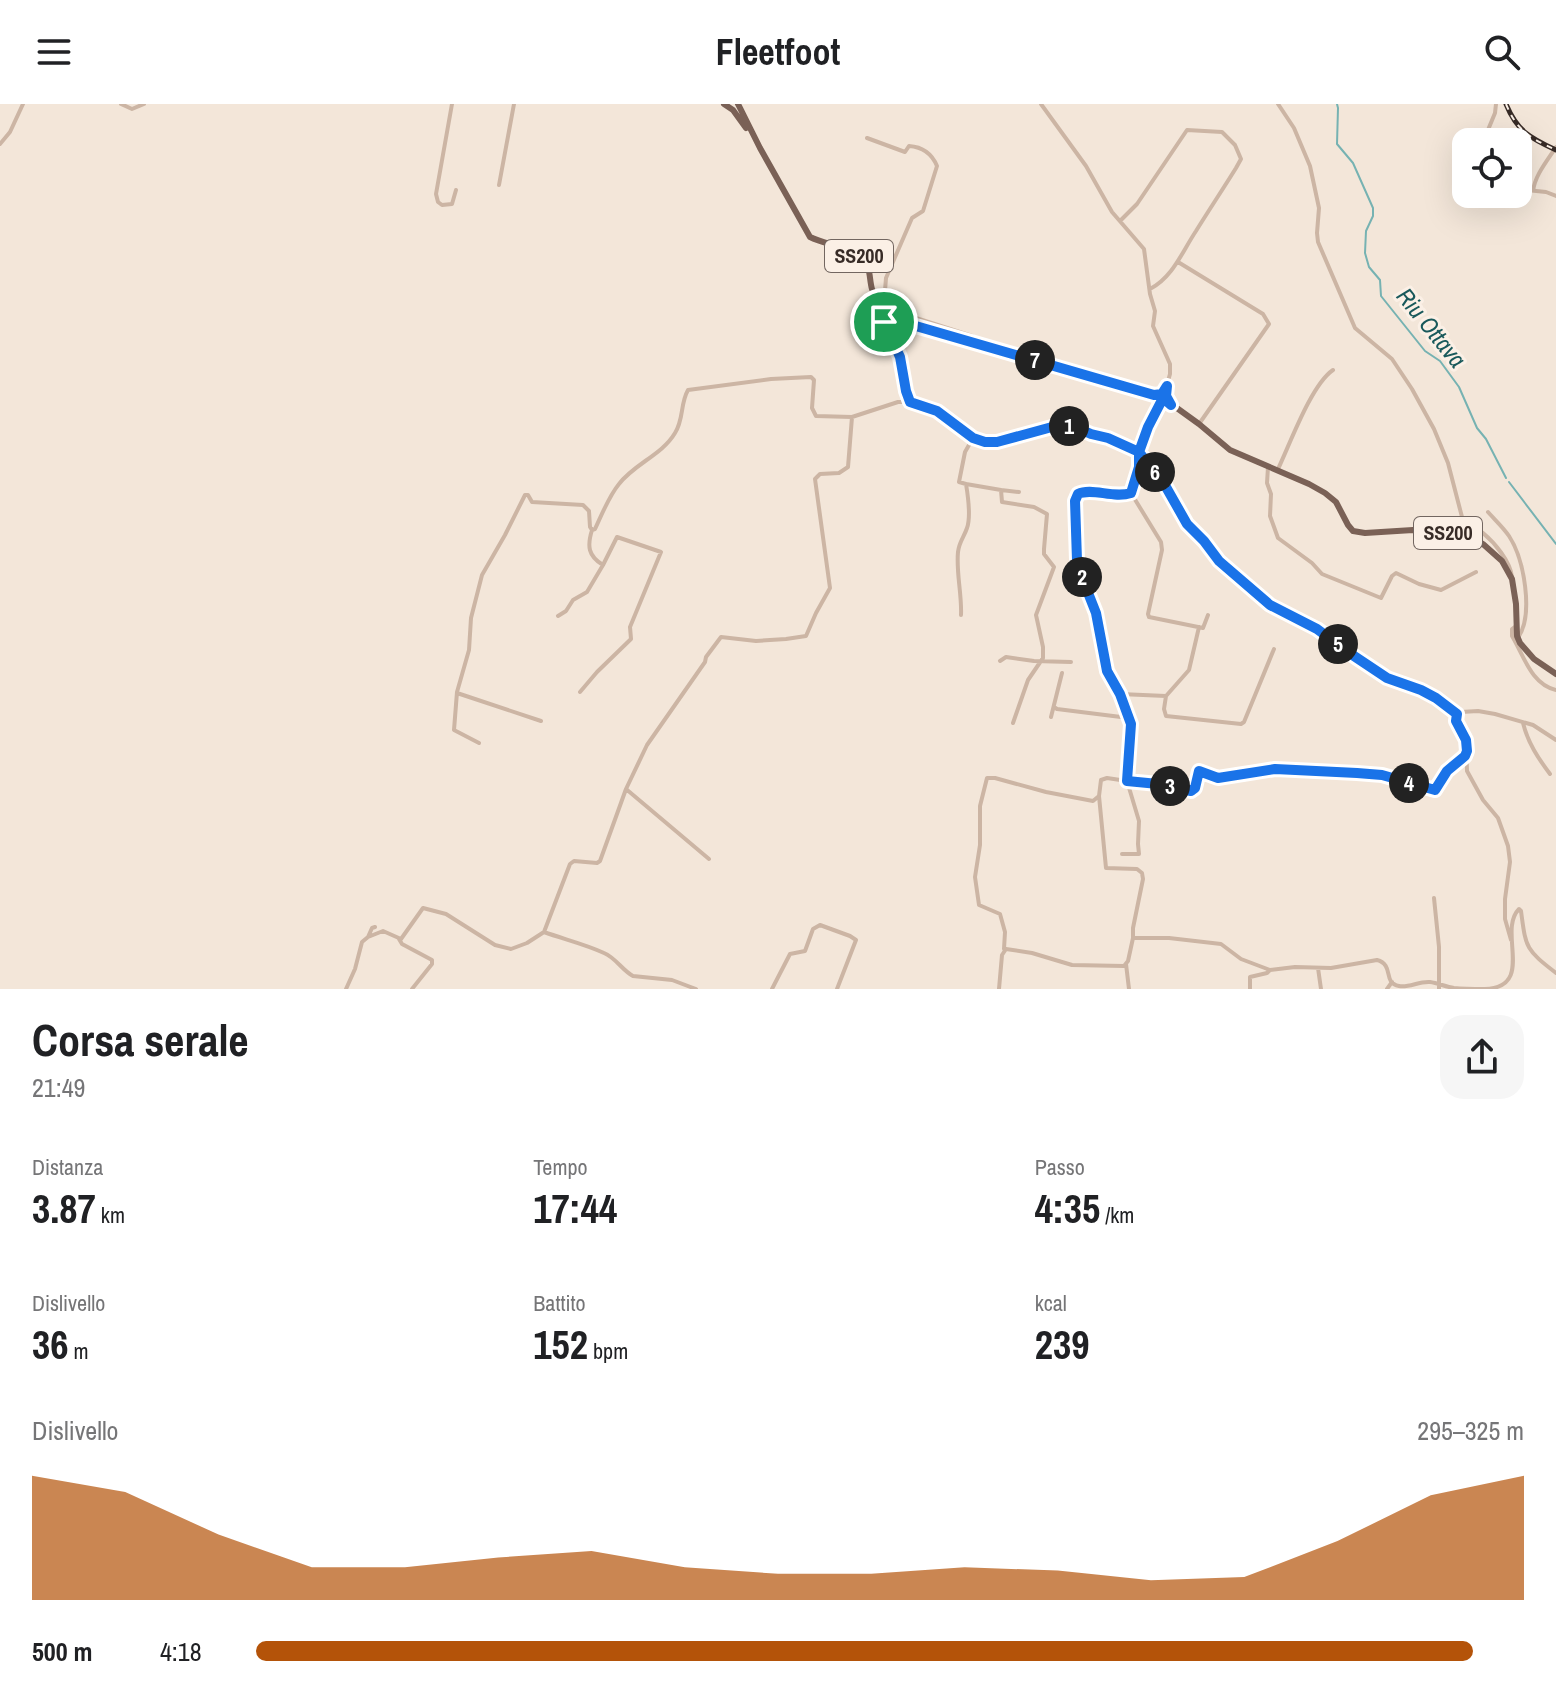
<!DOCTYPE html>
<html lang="it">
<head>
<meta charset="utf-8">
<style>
  body { margin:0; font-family:"Archivo Narrow",sans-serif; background:#f6f6f6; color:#202124; height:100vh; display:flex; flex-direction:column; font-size:30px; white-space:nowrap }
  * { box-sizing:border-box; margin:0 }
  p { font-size:26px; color:#757577 }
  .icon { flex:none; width:44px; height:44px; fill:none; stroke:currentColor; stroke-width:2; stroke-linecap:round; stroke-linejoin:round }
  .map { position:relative; height:885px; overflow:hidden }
  .details { display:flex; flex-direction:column; background:#fff; flex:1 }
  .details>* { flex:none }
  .tools { position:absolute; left:1452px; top:24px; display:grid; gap:16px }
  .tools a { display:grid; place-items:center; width:80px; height:80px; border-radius:16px; background:#fff; box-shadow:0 8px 32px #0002; font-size:40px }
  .pin { position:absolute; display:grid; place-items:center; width:68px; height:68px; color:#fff; margin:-34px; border:4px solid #fff; border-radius:50%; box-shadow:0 2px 8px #0007 }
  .km { position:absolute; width:40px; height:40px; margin:-20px; border-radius:50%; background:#222; color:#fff; font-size:22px; line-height:40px; text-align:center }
  .round { display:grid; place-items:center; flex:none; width:84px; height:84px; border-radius:24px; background:#f6f6f6 }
  .head { display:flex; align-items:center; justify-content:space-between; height:136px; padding:0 32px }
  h1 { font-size:44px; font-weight:700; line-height:60px }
  .stats { display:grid; grid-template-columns:repeat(3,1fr); gap:12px; height:136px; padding:8px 32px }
  .stats div { display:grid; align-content:center }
  .stats b { font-size:40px; font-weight:700 }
  .stats small { font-size:22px; font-weight:400 }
  .stats p { font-size:22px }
  .chart { height:224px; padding:16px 32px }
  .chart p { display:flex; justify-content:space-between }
  .chart svg { width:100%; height:144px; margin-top:8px; fill:#b45309; opacity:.7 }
  ul { padding:0 32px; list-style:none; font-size:26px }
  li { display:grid; grid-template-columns:128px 96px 1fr; align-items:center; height:60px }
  li i { height:20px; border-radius:10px; background:#b45309 }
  header { display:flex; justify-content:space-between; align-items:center; height:104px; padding:0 32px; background:#fff; font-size:36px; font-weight:700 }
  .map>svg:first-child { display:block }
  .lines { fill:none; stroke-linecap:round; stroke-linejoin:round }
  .stream { stroke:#76b2b2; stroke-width:2 }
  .minor { stroke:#ccb5a4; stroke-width:4 }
  .major { stroke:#7a6156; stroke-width:6 }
  .rail-casing { stroke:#372b26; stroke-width:5 }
  .rail { stroke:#fbf0e6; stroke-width:2; stroke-dasharray:6; stroke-linecap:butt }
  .route-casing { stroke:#fff; stroke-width:16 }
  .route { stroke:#1a73e8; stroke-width:10 }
  .labels { text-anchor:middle; stroke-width:6; stroke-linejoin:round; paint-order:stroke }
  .shield { fill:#fbf0e6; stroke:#726660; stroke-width:2 }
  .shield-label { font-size:20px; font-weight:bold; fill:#372b26 }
  .water-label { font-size:24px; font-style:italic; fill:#19595b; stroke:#fbf0e6 }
</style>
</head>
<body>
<header><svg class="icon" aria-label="menu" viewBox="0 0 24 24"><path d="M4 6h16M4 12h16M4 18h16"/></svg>Fleetfoot<svg class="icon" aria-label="search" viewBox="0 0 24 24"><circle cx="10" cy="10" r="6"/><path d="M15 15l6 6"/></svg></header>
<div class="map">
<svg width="1556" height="885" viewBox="0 0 1556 885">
  <rect width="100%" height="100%" fill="#f3e6d9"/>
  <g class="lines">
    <path class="stream" d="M1337,0l1,4 -1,36 16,19 20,45v8l-7,15 -1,22 4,14 11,13 1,16 44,55 15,10 19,26 18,41 9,11 20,39
      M1509,378l47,62"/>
    <path class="minor" d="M121,0l11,5 12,-5
      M452,0l-16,90 2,8 4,3 10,-1 4,-14
      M1041,0l45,62 26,46 32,37 6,45 5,17 -2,15 17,38v10l-6,21 -16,32 -9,25v15l-8,25
      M1278,0l16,24 16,38 9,42 -2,25 1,9 37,86 37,31 20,30 22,40 14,34 14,54c6,7 14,10 21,16 12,10 27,28 29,44
      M867,34l38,14 4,-6c15,1 23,8 28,20l-14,45 -11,7 -26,60 -2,25 7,7 81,26 -1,5
      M1483,38l12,-29 1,-9
      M0,40l10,-12 13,-28
      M499,81l15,-81
      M1518,85l28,3 10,4
      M1533,87c2,-16 14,-30 23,-44
      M1120,117l17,-17 50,-74 35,2 13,13 6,14 -5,9c-13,21 -27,42 -40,63 -14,21 -23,46 -46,58
      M1178,158l85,52 6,10 -70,100
      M880,201l9,33 11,19 6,34 4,11
      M1268,363l-1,16 4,11 -1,22 8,22 34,25 10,11 59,24 11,-22 4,-3 23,11 22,6 35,-18
      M1278,365c12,-25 33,-84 55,-99
      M966,380l35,6
      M1131,389l30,49 1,8 -14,64 1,3 54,11 5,-13
      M1488,408c7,8 15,15 21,24 15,23 25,78 9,102
      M961,511c1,-21 -5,-42 -3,-63 1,-10 6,-15 9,-24 4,-11 1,-32 -1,-44l-7,-2 6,-30 8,-14
      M558,512l8,-5 7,-11 14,-8 16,-27
      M1516,522l-4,3v7c12,20 19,48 44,54
      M1000,557l6,-4 28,4 37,1
      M580,588l17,-20 34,-33 -1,-12 31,-75 -44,-15 -14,28c-15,-9 -16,-19 -11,-35
      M457,589l84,28
      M1120,590l46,2 23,-26 10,-43
      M1166,592l-2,13 2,7 75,8 3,-2 30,-73
      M1054,603l3,2 72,9
      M1457,610l-1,7 10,19 1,31 16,29 15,18 10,28 2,16 -5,37v20l6,21
      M1457,610l4,-2 17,-1 17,3 38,11 23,15
      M1051,613l11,-44
      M1013,619l15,-43 15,-22v-11l-7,-32 18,-48 -10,-13v-5l3,-35 -13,-7 -32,-5 -1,-12 18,2
      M1523,619c5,20 15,35 27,51
      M479,639l-25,-13 3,-38 12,-42 2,-32 11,-43 23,-40 20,-40h3l4,7 51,3 6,6 1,16 2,3 3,-1c7,-15 14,-33 24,-45 15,-20 43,-29 56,-51 9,-14 5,-29 13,-43l83,-11 40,-2 3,3 -2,28 4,8 36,1 46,-15h12l27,9 36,27 12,4h12l55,-15 21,-1 18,8 17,4 11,5 20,9 27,35 21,37 17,17 15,20 51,44 47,24 31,23 39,26 34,12 15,8 21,16
      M626,685l83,70
      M1099,692l7,72 31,1 5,4 1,6 -10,49v10
      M1122,750h17l-1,-10 1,-23 -12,-40 31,3 33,7 4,-3 4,-17 19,7 57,-9 107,6 53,15 12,-19 18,-15
      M1434,794l5,49v42
      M544,828c19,7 41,12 60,21 12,5 18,17 29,23l39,4 24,9
      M368,833l4,-9 3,-1
      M399,835l3,5 30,16v4l-20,25
      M1004,845l1,-17 -5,-18 -21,-9 -4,-28 5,-32v-39l7,-28h8l51,14 47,9 6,-5 2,-16 6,-2 20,3 4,-57 -5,-17 -19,-36 -11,-58 -17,-43 -2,-10 -2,-59 3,-7c14,-7 35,5 53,-1
      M1126,860l3,25
      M1318,864l3,21
      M346,885l9,-20 7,-27 6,-5 15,-6 18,8 22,-31 23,6 49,31 16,4 16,-6 17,-11 26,-68 4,-3 23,2 3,-2 26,-72 21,-44 58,-83 1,-5 15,-20 35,4 30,-2 20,-3 10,-23 14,-25 -15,-109 5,-5 19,-1 9,-6 4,-50
      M772,885l18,-35 15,-3 8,-22 7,-4 30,11 6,4 -19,49
      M999,885l3,-34 4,-6 26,4 40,12 52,1 4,-5 5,-23h36l52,6 20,15 29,11 25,-3 36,1 46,-8c18,5 5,23 22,26 10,2 20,-5 31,-4 8,1 16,5 24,6 10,1 21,1 31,1 51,-2 12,-58 34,-80l2,2c5,37 4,38 35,62
      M1250,885v-12l17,-4 3,-3
      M1387,885l5,-7"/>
    <path class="major" d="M724,0l9,6 13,18
      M738,0l22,44 50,89c16,8 42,10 53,22 8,8 6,20 9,30 5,16 17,24 30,33l261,76 36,26 31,26 79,34 16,9 11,9 12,23 5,6 12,2 48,-3 38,3 20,4 12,7 19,17 10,18 4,25 1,32 3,7 14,16 22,15"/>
    <g class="rail-casing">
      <path id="rail" d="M1506,0c11,27 24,34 50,46"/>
    </g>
    <use href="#rail" class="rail"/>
  </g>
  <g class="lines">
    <g class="route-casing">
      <path id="route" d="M884,218l16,35 6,34 4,11 27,9 36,27 12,4h12l55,-15 21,-1 18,8 17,4 31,14v15l-8,26c-18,6 -39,-6 -53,1l-3,7 2,59 2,10 17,43 11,58 13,23 11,30 -4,57 31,3 33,7 4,-3 4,-17 19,7 57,-9 82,4 25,2 53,15 12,-19 18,-15 2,-5 -1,-11 -10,-19 1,-7 -21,-16 -15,-8 -34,-12 -39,-26 -31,-23 -47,-24 -51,-44 -15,-20 -17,-17 -21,-37 -27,-35 9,-25 15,-29 8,7 -5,-9 1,-10 -5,8 -8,1 -252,-73 -14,-9 -9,-10 5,19"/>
    </g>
    <use href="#route" class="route"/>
  </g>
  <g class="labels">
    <g class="shield">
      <rect x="825" y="136" width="68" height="32" rx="6"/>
      <rect x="1414" y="413" width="68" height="32" rx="6"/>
    </g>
    <g class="shield-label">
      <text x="859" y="159">SS200</text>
      <text x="1448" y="436">SS200</text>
    </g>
    <g class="water-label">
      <text transform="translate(1431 224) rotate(51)" y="8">Riu Ottava</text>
    </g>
  </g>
</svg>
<div class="tools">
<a><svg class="icon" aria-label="locate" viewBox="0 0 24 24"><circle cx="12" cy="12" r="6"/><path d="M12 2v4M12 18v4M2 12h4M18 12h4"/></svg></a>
</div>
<div class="pin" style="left:884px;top:218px;background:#1e9e55"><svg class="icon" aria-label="arrive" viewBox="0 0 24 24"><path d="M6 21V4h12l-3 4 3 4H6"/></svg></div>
<b class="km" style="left:1069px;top:322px">1</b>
<b class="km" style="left:1082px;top:473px">2</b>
<b class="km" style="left:1170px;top:682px">3</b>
<b class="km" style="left:1409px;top:679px">4</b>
<b class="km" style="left:1338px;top:540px">5</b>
<b class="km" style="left:1155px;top:368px">6</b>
<b class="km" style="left:1035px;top:256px">7</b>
</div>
<section class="details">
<div class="head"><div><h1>Corsa serale</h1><p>21:49</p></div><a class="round"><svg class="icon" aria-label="share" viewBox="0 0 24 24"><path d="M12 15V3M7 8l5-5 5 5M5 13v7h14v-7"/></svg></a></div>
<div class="stats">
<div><p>Distanza</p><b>3.87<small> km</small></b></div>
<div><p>Tempo</p><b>17:44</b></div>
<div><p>Passo</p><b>4:35<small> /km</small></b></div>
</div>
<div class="stats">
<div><p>Dislivello</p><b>36<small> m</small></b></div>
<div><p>Battito</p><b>152<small> bpm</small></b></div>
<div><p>kcal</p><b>239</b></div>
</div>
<div class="chart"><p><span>Dislivello</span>295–325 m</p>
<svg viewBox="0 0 160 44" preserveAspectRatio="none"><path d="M0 44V6L10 11L20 24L30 34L40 34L50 31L60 29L70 34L80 36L90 36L100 34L110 35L120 38L130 37L140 26L150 12L160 6V44z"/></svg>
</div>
<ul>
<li><b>500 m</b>4:18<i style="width:96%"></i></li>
</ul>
</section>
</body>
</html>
